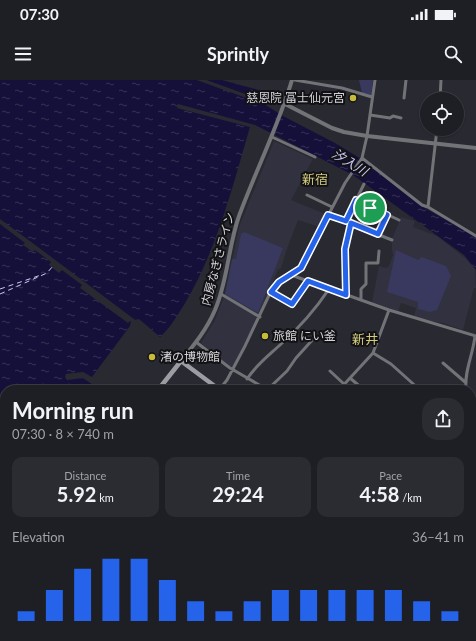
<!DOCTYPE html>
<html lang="en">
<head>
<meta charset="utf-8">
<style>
  body { margin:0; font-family:Lato,"Noto Sans JP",sans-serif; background:#2b2c32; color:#f1f3f6; height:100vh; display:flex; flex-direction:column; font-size:15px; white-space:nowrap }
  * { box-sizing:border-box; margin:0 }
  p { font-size:13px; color:#a1a2a7 }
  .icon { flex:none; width:22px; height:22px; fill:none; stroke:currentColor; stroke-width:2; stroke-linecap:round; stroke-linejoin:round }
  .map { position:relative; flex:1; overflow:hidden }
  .details { position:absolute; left:0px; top:305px; width:476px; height:256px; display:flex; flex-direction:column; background:#1e1f25; border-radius:16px 16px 0 0; box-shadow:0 1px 3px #0004,0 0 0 1px #3c3d42 }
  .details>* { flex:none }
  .fabs { position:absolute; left:420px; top:12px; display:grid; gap:8px }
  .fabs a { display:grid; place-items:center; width:44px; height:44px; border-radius:50%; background:#1e1f25; box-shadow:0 1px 3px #0004,0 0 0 1px #3c3d42; font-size:20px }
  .pin { position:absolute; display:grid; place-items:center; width:34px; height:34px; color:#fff; margin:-17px; border:2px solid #fff; border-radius:50%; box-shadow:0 1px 4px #0007 }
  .round { display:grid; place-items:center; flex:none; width:42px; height:42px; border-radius:16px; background:#2b2c32 }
  .head { display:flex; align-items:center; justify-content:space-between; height:68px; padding:0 12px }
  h1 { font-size:22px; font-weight:700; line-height:30px }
  .figures { display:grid; grid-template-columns:repeat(3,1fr); gap:6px; height:68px; padding:4px 12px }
  .figures div { display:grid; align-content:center; border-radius:10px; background:#2b2c32; text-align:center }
  .figures b { font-size:20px; font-weight:700 }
  .figures small { font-size:11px; font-weight:400 }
  .figures p { font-size:11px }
  .chart { height:112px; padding:8px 12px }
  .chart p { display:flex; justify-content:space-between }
  .chart svg { width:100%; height:72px; margin-top:4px; stroke:#2563eb; stroke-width:6 }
  .status { display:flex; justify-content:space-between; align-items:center; height:28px; padding:0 20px; background:#1e1f25; direction:ltr }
  .status svg { height:11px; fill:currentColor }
  header { display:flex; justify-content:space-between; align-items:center; height:52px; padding:0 12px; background:#1e1f25; font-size:18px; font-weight:700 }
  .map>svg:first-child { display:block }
  .built { fill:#31313f }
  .green { fill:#39385e }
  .water { fill:url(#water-ripples) }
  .pier { fill:#282931 }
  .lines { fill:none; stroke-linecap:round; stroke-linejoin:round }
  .ferry { stroke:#c8c9f7; stroke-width:1; stroke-dasharray:5 4; stroke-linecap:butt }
  .minor { stroke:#727377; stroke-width:3 }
  .tertiary { stroke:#727377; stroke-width:4 }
  .secondary { stroke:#9c9ca3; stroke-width:4.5 }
  .trunk { stroke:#cacad4; stroke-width:5 }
  .route-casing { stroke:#fff; stroke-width:8 }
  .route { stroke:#2563eb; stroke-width:5 }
  .poi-dot { fill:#c8bb3b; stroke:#121215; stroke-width:1.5 }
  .labels { text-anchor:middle; stroke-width:4; stroke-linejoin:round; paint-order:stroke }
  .poi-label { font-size:12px; fill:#d3d3d9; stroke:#121215; text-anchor:start }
  .street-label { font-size:12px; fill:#d3d3d9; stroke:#121215 }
  .water-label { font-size:13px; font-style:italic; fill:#c8c9f7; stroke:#121215 }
  .neighbourhood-label { font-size:13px; fill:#d4cc7e; stroke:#121215 }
</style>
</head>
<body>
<div class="status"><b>07:30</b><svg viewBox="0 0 49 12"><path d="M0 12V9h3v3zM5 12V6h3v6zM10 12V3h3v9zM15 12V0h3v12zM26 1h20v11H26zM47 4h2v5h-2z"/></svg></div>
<header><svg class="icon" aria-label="menu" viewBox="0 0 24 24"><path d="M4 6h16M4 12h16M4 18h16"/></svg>Sprintly<svg class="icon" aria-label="search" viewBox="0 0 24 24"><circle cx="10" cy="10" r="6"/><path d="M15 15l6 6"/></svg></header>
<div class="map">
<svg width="476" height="561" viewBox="0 0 476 561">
  <defs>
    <pattern id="water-ripples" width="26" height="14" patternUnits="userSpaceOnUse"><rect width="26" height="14" fill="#151039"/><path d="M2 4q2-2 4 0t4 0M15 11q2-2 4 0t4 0" fill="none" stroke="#363255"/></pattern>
  </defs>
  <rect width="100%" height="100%" fill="#282931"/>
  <path class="built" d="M274,61l39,18 -22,41 34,14 -6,13 -21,-7 -11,29 -6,19 -3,2 -19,45 -26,51 -2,1 -30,-24 14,-23 10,-26 14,-67z
    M401,137l14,4 -2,6 24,9 28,22 10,11 1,19h-2l-11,42 -20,-7 -15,-2 -14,-5 2,-8 -15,-5 -3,9 -26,-10 7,-36 7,2 3,-2 4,-11 -1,-5v-11z"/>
  <path class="green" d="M359,0h14l-2,16 -9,-3z
    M244,152l39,16 -25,65 -33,-19 7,-35h4l5,-25z
    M396,170l22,10 4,-3 24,9 5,10 -14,34 -7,2 -12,-3v-7l-31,-10z"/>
  <path class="water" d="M0,0h197l67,24 19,12 52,27 28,17 60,47 50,28 3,3v32l-12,-15 -111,-80 -98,-50 -77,-21 -1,4 73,19c-18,61 -33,123 -66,178 -8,12 -13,22 -24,32l-21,-18 -8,2 -1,5 -38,51 -9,-5 -17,2 -1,3 2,3 16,-2 16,11 1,-1 2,2h-97v86l-5,-5z
    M206,0h16l37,10 -4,8z"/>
  <path class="pier" d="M197,0h9l45,16 13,6v2z
    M0,139l38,28 100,75 -5,1 -3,-2 -2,2 -48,-35 2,-3 -20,-15 -3,3 -10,-8 2,-3 -16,-12 -2,2 -10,-7 2,-2 -25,-19z"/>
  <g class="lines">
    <path class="ferry" d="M0,209l41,-14
      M0,214l47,-21 6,-7"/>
    <path class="minor" d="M295,0l47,8 30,9
      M404,18l2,-18
      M440,19l1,-19
      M370,35l20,3 3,-2 8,2
      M437,49l-9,78 48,29
      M272,57l43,20
      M362,78l60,47 6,2
      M307,115l25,12
      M356,120l43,20
      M328,135l64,25
      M346,141l18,-37
      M378,154l9,-19
      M291,195l98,35 87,26
      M271,212l21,12 16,-23
      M221,214l39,23
      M346,215l-1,-46 6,-26
      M361,219v-10l5,-5v-21h12l1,-12
      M196,262l34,26 38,22
      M373,273l18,11 29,26
      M443,283l22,19
      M330,291l14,13
      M350,298l14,12
      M247,299c9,-14 21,-23 33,-34 19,-17 35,-35 49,-56
      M219,310l8,-10 18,-34 28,-59 6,-6 22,-13 44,-85 17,-25 5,-22 8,-56
      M267,310l20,-19 9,-13 19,-21
      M339,310l34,-37 16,-43
      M466,310c-2,-19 7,-35 9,-54
      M471,403l1,-7
      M471,451l5,19
      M0,478l5,2
      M471,483l5,-3
      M0,544l5,1
      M26,556l1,5
      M128,556l2,5
      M166,556l3,5
      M208,556l1,5
      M272,556l3,5
      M311,556l3,5
      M375,556l3,5
      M50,561l2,-5
      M92,561l1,-5
      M279,561l7,-5"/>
    <path class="tertiary" d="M285,24l47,24 12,4 23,4 109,12
      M181,281c13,-16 26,-32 34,-51 13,-30 13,-63 24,-94 17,-46 39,-89 53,-136
      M454,556l4,5"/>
    <path class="secondary" d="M158,310l23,-29 39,29
      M0,477l5,-4
      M403,561l9,-5"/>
    <path class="trunk" d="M471,522l5,-3"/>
  </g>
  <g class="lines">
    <g class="route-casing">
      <path id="route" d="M356,120l31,15 -9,19 -27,-11 -6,26 1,46 -38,-14 -16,23 -21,-12 8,-10 22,-14 27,-53 18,6z"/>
    </g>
    <use href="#route" class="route"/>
  </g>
  <g class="poi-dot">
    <circle cx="353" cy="18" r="4"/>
    <circle cx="265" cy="256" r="4"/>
    <circle cx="152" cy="277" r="4"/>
  </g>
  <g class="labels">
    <g class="poi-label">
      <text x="345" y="22" text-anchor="end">慈恩院 冨士仙元宮</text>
      <text x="273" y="260">旅館 にい釜</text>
      <text x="160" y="281">渚の博物館</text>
    </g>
    <g class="street-label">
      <text transform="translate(218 179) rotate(-75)" y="4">内房なぎさライン</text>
    </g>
    <g class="water-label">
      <text transform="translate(350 82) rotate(31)" y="5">汐入川</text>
    </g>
    <g class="neighbourhood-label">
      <text x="315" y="104">新宿</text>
      <text x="365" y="264">新井</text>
    </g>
  </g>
</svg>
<div class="fabs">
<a><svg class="icon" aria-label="locate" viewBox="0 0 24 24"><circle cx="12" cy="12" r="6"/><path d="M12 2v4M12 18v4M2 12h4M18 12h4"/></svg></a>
</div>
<div class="pin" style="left:370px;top:128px;background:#1e9e55"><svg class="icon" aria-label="arrive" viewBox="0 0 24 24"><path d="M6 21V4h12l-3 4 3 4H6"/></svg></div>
<section class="details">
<div class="head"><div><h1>Morning run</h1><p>07:30 · 8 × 740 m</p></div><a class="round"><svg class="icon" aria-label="share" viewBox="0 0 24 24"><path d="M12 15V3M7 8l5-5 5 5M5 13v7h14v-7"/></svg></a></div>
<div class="figures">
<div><p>Distance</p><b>5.92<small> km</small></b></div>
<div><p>Time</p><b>29:24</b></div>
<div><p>Pace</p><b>4:58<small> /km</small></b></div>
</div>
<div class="chart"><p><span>Elevation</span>36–41 m</p>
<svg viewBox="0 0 160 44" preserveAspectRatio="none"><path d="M5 44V38M15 44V25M25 44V12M35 44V6M45 44V6M55 44V19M65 44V32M75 44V38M85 44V32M95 44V25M105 44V25M115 44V25M125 44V25M135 44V25M145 44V32M155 44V38"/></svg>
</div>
</section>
</div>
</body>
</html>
